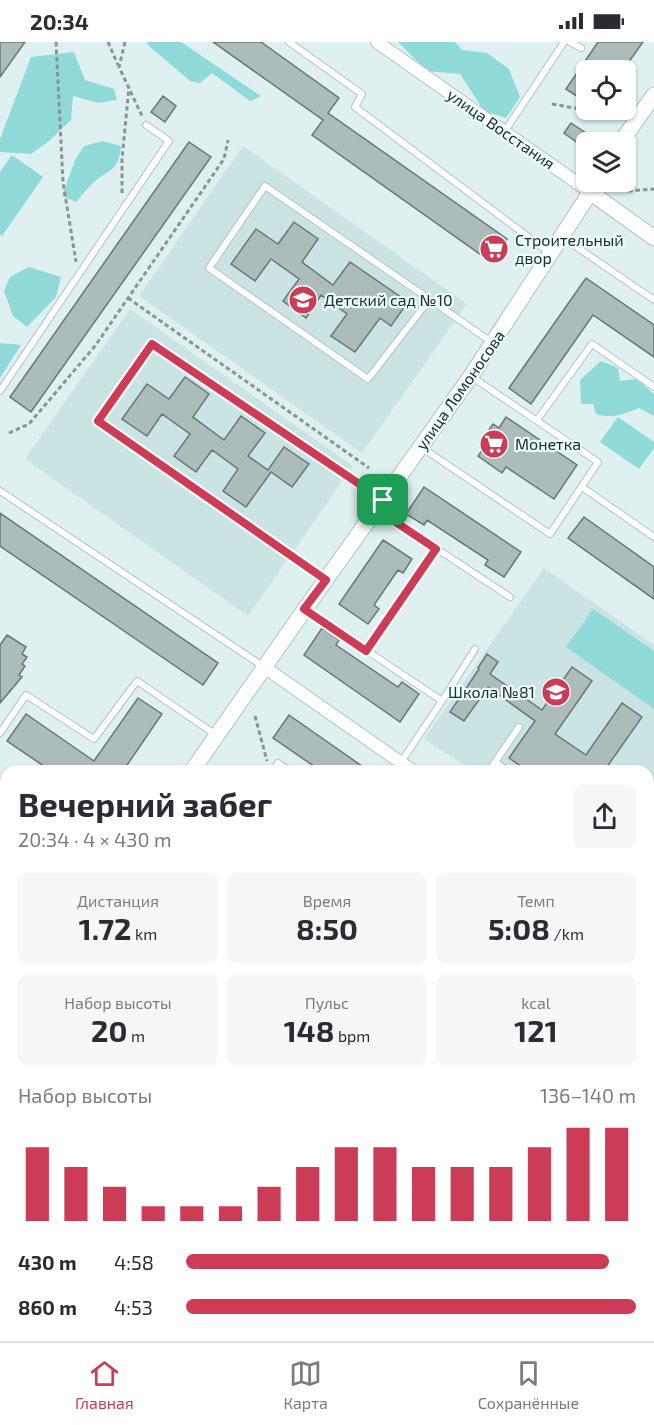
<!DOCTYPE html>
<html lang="ru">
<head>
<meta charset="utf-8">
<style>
  body { margin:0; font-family:"Exo 2",sans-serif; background:#f7f7f7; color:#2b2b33; height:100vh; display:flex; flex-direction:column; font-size:22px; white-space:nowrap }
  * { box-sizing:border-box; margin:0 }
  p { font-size:20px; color:#7c7c81 }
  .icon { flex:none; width:33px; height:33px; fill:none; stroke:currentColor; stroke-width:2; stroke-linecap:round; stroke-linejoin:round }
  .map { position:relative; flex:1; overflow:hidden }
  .drawer { position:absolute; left:0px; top:723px; width:654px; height:576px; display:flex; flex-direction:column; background:#fff; border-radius:18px 18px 0 0; box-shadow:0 2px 4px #0004 }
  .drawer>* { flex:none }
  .fabs { position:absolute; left:576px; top:18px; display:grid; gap:12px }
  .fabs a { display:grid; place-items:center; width:60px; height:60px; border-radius:9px; background:#fff; box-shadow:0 2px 4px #0004; font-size:30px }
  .pin { position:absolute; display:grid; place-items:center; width:51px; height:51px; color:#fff; margin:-26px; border-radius:12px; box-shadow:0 3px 9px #0006 }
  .round { display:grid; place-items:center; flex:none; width:63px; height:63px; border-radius:9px; background:#f7f7f7 }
  .overview { display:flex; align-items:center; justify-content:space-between; height:102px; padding:0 18px }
  h1 { font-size:33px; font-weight:700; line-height:45px }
  .stats { display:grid; grid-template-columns:repeat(3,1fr); gap:9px; height:102px; padding:6px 18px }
  .stats div { display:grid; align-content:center; border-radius:9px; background:#f7f7f7; text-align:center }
  .stats b { font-size:30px; font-weight:700 }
  .stats small { font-size:16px; font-weight:400 }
  .stats p { font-size:16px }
  .chart { height:168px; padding:12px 18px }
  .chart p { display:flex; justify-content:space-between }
  .chart svg { width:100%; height:108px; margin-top:6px; stroke:#cc3c56; stroke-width:6 }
  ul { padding:0 18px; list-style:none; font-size:20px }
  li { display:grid; grid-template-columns:96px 72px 1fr; align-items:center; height:45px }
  li i { height:15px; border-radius:8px; background:#cc3c56 }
  .status { display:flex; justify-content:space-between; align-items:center; height:42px; padding:0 30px; background:#fff; direction:ltr }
  .status svg { height:16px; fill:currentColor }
  .dock { display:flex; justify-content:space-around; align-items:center; height:84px; border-top:2px solid #e1e1e2; background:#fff; font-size:16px; color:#7c7c81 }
  .dock a { display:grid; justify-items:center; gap:3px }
  .dock .on { color:#cc3c56 }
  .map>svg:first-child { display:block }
  .built { fill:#cae4e4 }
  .green { fill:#90dad9 }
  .forest { fill:#2ac1c1 }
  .building { fill:#abbcbb; stroke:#677777; stroke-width:1.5 }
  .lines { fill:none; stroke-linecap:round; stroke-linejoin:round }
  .service-casing { stroke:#b2c4c3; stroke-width:8 }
  .minor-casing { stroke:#b2c4c3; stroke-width:14 }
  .tertiary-casing { stroke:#b2c4c3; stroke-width:17 }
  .secondary-casing { stroke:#b2c4c3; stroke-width:19 }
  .path { stroke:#8a9696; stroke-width:3; stroke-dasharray:4.5 3; stroke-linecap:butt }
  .service { stroke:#fff; stroke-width:6 }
  .minor { stroke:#fff; stroke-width:12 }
  .tertiary { stroke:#fff; stroke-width:15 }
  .secondary { stroke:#fff; stroke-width:16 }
  .tram { stroke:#7c8787; stroke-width:1.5 }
  .route-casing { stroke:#fff; stroke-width:12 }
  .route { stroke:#cc3c56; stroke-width:8 }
  .labels { text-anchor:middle; stroke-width:4.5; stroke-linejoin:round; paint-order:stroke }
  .street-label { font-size:16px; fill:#252c2c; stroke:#ecfefd }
  .poi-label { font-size:16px; fill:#252c2c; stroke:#ecfefd; text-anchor:start }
</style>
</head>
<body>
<div class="status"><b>20:34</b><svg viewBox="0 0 49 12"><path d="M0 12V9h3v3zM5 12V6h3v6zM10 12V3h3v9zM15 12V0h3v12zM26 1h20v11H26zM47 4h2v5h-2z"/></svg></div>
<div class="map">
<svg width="654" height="1299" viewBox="0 0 654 1299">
  <rect width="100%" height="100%" fill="#dff0f0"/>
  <path class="built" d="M243,104l224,158 -105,149 -223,-157z
    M130,267l223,157 -105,150 -223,-157z
    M544,526l110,77v193l-6,9v-76h-175l-49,-32z"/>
  <path class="green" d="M147,0h34l80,54 -11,5 -38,-28 -12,10 -10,-2 -42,-36z
    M398,0h57l7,8 25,3 22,16 11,28 -14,21 -22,-7 -24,-37 -33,-3z
    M74,10l11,28 29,9 3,11 -19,3 -25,-7 -2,24 -23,22 -17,12 -31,-2v-13l31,-82z
    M102,99l19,5c-2,26 -13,23 -28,37 -6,6 -12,13 -17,19l-14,-6 13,-36 9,-14z
    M12,113l31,22 -41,59 -2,-1v-63z
    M29,225l32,10 -5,20 -29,30 -14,-11 -9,-25 6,-14z
    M0,301l21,2 -21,33z
    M601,319l17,7 2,13 16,-2 18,15v22l-15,-8c-15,6 -28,11 -43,6l-3,-10h-12l-1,-24z
    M618,375l36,25v6l-15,21 -39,-27z
    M593,567l61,42v58l-88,-62z"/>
  <path class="forest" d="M79,1293h73l-3,6h-69z"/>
  <path class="building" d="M0,0h25l-25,35z
    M213,0h48l78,56 -11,15 179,126 -16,23 -179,-127 11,-15z
    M598,0h45l-20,28h-37v32l-20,-13z
    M163,54l13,10 -11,16 -14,-10z
    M571,81l18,12 -7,11 -18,-13z
    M189,100l22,15 -180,255 -21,-15z
    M294,180l24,17 -16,23 31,23 17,-23 58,40 -17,24 -11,-8 -25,34 -24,-16 16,-22 -26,-19 -15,23 -23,-17 16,-22 -28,-20 -16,22 -24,-17 25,-35 22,15z
    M586,236l68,47v32l-61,-42 -62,89 -22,-16z
    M185,335l24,17 -16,23 31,23 17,-24 24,17 -17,23 20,14 16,-23 25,17 -17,23 -21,-15 -25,35 -23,-16 15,-22 -26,-19 -16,22 -22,-16 16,-22 -28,-20 -15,22 -25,-17 25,-35 22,15z
    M506,375l71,48 -23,34 -48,-32 -4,6 -24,-17 5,-7 -3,-2 7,-10 -2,-1 8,-12 6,4z
    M424,445l97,65 -17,25 -19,-12 3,-5 -61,-40 -3,5 -18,-11z
    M0,471l218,150 -15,22 -203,-139z
    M584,475l70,50v32l-86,-61z
    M383,498l29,19 -9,14 -5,-3 -24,35 5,4 -11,15 -29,-20z
    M322,586l17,12 -3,5 62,42 4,-5 17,12 -19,28 -96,-67z
    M7,593l19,12 -4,7 5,3 -5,7 3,2 -6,9 3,2 -22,26v-58z
    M487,612l11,8 -8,12 52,36 30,-43 20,14 -37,53 31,21 36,-52 20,14 -38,54h-76l-19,-13 26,-37 -47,-34 -24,34 -14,-9 29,-43 -1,-1z
    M138,656l24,16 -39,57h-72l-44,-30 19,-27 68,47z
    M289,673l80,56h-48l-48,-33z"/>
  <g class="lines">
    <g class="service-casing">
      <path id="service" d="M289,0l73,52 -7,13 196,147
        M570,0l11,6
        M505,89l59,-89
        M562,195l92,63
        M429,258l-61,79 -159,-111 56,-82 228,157
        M0,349l169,-250 -23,-16
        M537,378l55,-76 62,43
        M421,405l129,87 48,-72 -126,-85
        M582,445l72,50
        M0,449l264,176
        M378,468l132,87
        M324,537l-226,-158 54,-77 230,155
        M305,567l137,92 -41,61
        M366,609l70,-102
        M442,659l33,-52
        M0,691l26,-38 68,44 43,-58 79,54
        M495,720l13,9
        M273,729l5,-8 12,8
        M489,729l30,-44
        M0,748l6,4
        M648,820l6,-10
        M0,831l6,-9
        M0,886l2,-4
        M0,1240l6,4
        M648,1242l6,4
        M159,1293l8,6
        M529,1293l9,6"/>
    </g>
    <g class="minor-casing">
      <path id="minor" d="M377,0l213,150
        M264,625l149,104
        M648,893l6,5"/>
    </g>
    <g class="tertiary-casing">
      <path id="tertiary" d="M621,100l33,-47
        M590,150l64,46
        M192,729l113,-162 166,-233 126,-194
        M0,999l6,-8"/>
    </g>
    <g class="secondary-casing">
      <path id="secondary" d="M0,1043l6,5
        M0,1086l6,4
        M648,1095l6,-8
        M294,1293l9,6
        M354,1293l9,6
        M505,1299l5,-6"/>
    </g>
    <path class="path" d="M56,0l7,140 13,80
      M108,0l10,23
      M125,0l-6,25 24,51
      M626,58l9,-4
      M552,62l45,8 7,-2
      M628,149l26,-2
      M122,151v-34l7,-72
      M128,256l241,170
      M9,391l20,-9 66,-78 129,-187 4,-19
      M255,674l12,45
      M648,976h6
      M648,1206l6,2
      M442,1293l2,6
      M592,1293l11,6
      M610,1293l4,6
      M0,1294l6,-9"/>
    <use href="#service" class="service"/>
    <use href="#minor" class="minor"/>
    <use href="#tertiary" class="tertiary"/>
    <use href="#secondary" class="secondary"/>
    <path class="tram" d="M0,1066l6,4
      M308,1293l9,6
      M323,1293l8,6"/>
  </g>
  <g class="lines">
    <g class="route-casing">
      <path id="route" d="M152,302l231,156 -7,9 60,40 -70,102 -62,-42 22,-29 -228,-159z"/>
    </g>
    <use href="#route" class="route"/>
  </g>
  <defs>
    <g id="supermarket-disc" transform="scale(1.5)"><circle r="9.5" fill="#cc3c56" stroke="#ecfefd"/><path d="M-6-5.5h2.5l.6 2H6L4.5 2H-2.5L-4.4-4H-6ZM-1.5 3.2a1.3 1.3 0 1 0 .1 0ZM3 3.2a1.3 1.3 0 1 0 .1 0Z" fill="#fff"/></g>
    <g id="school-disc" transform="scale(1.5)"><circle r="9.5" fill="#cc3c56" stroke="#ecfefd"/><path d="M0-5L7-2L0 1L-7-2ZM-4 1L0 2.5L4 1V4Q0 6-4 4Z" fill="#fff"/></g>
  </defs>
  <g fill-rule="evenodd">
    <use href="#supermarket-disc" x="494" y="207"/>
    <use href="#school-disc" x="303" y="258"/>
    <use href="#supermarket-disc" x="494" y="402"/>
    <use href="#school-disc" x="556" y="650"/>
  </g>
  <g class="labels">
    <g class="street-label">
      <text transform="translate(501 87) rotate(35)" y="6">улица Восстания</text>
      <text transform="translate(460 348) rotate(-55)" y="6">улица Ломоносова</text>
    </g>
    <g class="poi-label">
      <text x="515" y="204">Строительный<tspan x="515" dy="18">двор</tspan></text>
      <text x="324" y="264">Детский сад №10</text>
      <text x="515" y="408">Монетка</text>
      <text x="535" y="656" text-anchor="end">Школа №81</text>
    </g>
  </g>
</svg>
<div class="fabs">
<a><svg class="icon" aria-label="locate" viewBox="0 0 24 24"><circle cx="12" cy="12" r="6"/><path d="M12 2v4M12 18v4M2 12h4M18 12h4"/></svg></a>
<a><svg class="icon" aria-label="layers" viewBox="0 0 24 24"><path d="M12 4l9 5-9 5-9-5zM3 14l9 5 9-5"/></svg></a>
</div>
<div class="pin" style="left:383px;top:458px;background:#1e9e55"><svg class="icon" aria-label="arrive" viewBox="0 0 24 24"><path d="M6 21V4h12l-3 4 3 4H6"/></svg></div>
<section class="drawer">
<div class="overview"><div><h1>Вечерний забег</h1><p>20:34 · 4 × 430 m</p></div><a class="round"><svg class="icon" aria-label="share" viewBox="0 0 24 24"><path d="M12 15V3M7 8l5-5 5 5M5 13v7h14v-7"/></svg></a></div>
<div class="stats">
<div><p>Дистанция</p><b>1.72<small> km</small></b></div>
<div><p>Время</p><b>8:50</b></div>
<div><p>Темп</p><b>5:08<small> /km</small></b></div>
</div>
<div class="stats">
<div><p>Набор высоты</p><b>20<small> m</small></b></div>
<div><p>Пульс</p><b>148<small> bpm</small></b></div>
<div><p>kcal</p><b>121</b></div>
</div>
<div class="chart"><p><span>Набор высоты</span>136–140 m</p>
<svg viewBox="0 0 160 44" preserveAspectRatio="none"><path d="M5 44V14M15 44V22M25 44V30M35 44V38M45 44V38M55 44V38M65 44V30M75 44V22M85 44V14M95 44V14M105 44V22M115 44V22M125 44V22M135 44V14M145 44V6M155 44V6"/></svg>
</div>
<ul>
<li><b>430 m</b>4:58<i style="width:94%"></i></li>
<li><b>860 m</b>4:53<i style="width:100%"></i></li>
</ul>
</section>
</div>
<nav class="dock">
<a class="on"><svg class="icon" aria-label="home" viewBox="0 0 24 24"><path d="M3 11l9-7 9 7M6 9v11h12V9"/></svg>Главная</a>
<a><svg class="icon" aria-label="map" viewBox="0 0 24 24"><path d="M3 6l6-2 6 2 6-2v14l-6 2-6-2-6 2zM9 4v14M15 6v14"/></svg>Карта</a>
<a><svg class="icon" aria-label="saved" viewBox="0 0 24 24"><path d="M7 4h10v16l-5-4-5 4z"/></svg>Сохранённые</a>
</nav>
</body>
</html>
